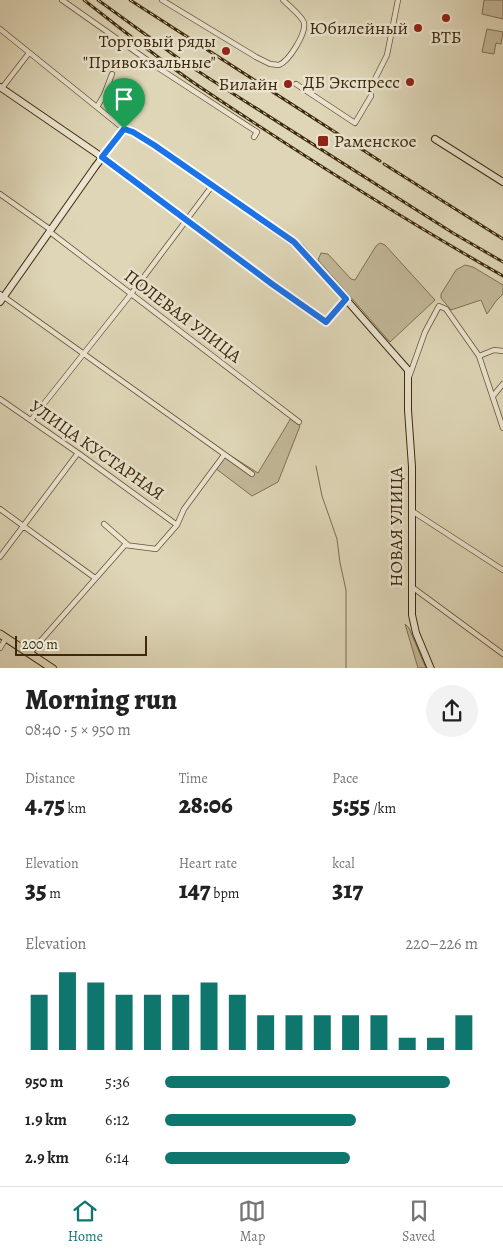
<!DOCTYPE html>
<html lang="en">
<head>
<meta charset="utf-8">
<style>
  body { margin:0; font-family:Alegreya,serif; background:#f2f2f2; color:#222; height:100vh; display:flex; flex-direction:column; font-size:19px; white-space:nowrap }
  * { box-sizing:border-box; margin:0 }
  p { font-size:16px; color:#767676 }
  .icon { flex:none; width:28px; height:28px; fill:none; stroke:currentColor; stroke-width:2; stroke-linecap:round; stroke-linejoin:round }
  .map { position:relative; height:668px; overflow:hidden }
  .details { display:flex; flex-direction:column; background:#fff; flex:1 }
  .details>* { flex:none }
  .scale { position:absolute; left:15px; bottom:12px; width:132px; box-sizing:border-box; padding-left:5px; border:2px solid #3d290b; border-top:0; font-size:14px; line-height:18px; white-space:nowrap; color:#3d290b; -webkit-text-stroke:4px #eae4d0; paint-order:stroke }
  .pin { position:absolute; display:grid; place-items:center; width:42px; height:42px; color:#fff; margin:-51px -21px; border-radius:50% 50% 50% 0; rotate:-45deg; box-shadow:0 0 5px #0007 }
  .pin .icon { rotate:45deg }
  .round { display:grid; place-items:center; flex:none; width:52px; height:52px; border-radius:26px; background:#f2f2f2 }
  .head { display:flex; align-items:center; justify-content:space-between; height:85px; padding:0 25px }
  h1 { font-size:28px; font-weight:800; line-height:38px }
  .metrics { display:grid; grid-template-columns:repeat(3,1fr); gap:8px; height:85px; padding:5px 25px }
  .metrics div { display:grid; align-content:center }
  .metrics b { font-size:25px; font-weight:800 }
  .metrics small { font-size:14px; font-weight:400 }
  .metrics p { font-size:14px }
  .chart { height:140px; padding:10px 25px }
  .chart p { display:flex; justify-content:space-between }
  .chart svg { width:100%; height:90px; margin-top:5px; stroke:#0f766e; stroke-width:6 }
  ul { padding:0 25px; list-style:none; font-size:16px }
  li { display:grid; grid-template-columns:80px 60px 1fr; align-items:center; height:38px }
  li i { height:12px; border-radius:6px; background:#0f766e }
  .tabs { display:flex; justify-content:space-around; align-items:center; height:70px; border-top:1px solid #e0e0e0; background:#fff; font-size:14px; color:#767676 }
  .tabs a { display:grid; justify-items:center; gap:2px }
  .tabs .active { color:#0f766e }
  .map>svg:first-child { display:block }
  .green { fill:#c3b99a; stroke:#807152 }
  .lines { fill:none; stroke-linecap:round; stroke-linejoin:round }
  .stream { stroke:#7d6d4f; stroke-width:1 }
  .street-casing { stroke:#655436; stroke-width:6 }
  .secondary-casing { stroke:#3d290b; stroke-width:8 }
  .primary-casing { stroke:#3d290b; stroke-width:9 }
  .street { stroke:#eae4d0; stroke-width:4.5 }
  .secondary { stroke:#eae4d0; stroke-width:6 }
  .primary { stroke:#ded6b7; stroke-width:7 }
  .rail-casing { stroke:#3d290b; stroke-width:3 }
  .rail { stroke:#eae4d0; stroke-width:1; stroke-dasharray:4; stroke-linecap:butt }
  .route-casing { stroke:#fff; stroke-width:10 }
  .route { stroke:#1a73e8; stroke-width:6 }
  .poi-dot { fill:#8f2418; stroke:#eae4d0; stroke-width:2 }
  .labels { text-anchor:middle; stroke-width:5; stroke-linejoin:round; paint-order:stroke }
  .poi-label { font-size:18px; fill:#3d290b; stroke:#eae4d0; text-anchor:end }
  .street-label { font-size:18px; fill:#3d290b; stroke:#eae4d0 }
</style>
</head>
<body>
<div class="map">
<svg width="503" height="669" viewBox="0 0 503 669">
  <rect width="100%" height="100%" fill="#ded6b7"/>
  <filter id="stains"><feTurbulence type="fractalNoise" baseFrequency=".004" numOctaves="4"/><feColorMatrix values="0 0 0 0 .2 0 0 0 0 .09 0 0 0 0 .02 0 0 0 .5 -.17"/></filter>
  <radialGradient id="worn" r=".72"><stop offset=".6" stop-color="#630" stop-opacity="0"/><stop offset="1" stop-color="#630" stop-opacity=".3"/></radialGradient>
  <path class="green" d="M484,0h19v19l-21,-5z
    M487,29l16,3 -2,12 -5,-1 -2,11 -12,-2z
    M380,243l5,2 50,55 -45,42 -72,-82 3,-7 7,1 23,25 4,1 21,-34z
    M465,265l8,2 30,18v9l-7,7 -9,13 -6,-14 -30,10 -10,-12v-4l15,-24z
    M291,418l9,8 -22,56 -26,14 -37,-28 13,-14 30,19z
    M405,624l4,4 17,40h-8z"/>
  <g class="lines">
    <path class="stream" d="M316,466l6,30 15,43 3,24 6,27v79"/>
    <g class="street-casing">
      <path id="street" d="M62,0l98,69 97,63 -3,5
        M162,0l94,57 14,7 9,1c10,-4 27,-31 25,-42 -1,-6 -16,-18 -21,-23
        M0,29l124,100
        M296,84l59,39 16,-27v-9l16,-32 11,-55
        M2,88l27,-35
        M97,107l7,-12 8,-21
        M102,157l169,127 55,38 20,-23
        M0,194l51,36
        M50,232l249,190
        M0,294l252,180
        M479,356l15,-6 9,1
        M409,377l16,-45 14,-26 7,3 33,47 24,72
        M493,396l10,-12
        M0,399l78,54 99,72
        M31,420l100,-126 81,-108
        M0,509l95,69
        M412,511l91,59
        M104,524l24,21
        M0,557l78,-104
        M412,587l91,67
        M0,648l6,-10
        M30,653l95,-108 31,4 21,-24 7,-16 40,-54"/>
    </g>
    <g class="secondary-casing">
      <path id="secondary" d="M0,87l102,70
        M435,139l68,43
        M0,302l95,-135 29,-38 9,2 21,14 146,102 108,123v40l4,57v148l4,18 15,36"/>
    </g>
    <g class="primary-casing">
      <path id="primary" d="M0,634l53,35"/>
    </g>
    <use href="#street" class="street"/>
    <use href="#secondary" class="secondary"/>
    <use href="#primary" class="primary"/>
    <g class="rail-casing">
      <path id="rail" d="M84,0c41,32 82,65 125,93 96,64 194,126 294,183
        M98,0l80,58 32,21 243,154 50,29
        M130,0l250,161
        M384,164l119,75"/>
    </g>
    <use href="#rail" class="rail"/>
  </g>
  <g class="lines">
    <g class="route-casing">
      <path id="route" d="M124,129l9,3 21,13 140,97 52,57 -20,23 -54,-38 -170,-127z"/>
    </g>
    <use href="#route" class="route"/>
  </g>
  <g class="poi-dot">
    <circle cx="446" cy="18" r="5"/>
    <circle cx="418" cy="28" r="5"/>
    <circle cx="226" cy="51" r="5"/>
    <circle cx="410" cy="82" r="5"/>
    <circle cx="288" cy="84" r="5"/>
    <rect x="317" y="135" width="12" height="12" rx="2.5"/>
  </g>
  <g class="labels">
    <g class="poi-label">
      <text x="408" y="34">Юбилейный</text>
      <text x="446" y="43" text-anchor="middle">ВТБ</text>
      <text x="216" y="47">Торговый ряды<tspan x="216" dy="21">"Привокзальные"</tspan></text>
      <text x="400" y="88">ДБ Экспресс</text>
      <text x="278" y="90">Билайн</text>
      <text x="334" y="147" text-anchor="start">Раменское</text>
    </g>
    <g class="street-label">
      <text transform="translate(183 316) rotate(37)" y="6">ПОЛЕВАЯ УЛИЦА</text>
      <text transform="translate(97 450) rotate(35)" y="6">УЛИЦА КУСТАРНАЯ</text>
      <text transform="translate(396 527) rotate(-90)" y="6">НОВАЯ УЛИЦА</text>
    </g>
  </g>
  <rect width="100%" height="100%" filter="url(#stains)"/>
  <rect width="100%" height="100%" fill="url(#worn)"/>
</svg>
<div class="scale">200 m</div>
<div class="pin" style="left:124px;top:129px;background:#1e9e55"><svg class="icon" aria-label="arrive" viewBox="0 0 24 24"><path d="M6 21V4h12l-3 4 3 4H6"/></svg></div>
</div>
<section class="details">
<div class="head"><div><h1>Morning run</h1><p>08:40 · 5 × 950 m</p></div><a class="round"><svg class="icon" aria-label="share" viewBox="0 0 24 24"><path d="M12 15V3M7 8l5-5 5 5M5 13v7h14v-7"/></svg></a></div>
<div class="metrics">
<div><p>Distance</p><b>4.75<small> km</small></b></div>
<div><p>Time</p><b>28:06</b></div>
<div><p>Pace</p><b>5:55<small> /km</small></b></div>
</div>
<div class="metrics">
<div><p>Elevation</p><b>35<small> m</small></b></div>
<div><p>Heart rate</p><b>147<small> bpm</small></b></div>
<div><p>kcal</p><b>317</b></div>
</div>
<div class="chart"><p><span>Elevation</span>220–226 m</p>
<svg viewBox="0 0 160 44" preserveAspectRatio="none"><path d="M5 44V17M15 44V6M25 44V11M35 44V17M45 44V17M55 44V17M65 44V11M75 44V17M85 44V27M95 44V27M105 44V27M115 44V27M125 44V27M135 44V38M145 44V38M155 44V27"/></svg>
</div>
<ul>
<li><b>950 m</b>5:36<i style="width:91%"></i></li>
<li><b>1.9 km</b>6:12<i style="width:61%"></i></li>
<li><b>2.9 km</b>6:14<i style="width:59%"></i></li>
</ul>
</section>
<nav class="tabs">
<a class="active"><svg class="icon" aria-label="home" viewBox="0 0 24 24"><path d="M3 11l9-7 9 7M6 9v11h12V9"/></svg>Home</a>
<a><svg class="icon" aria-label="map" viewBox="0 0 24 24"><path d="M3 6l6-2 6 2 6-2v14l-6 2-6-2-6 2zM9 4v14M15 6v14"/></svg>Map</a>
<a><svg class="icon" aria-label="saved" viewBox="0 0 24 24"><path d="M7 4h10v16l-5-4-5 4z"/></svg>Saved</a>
</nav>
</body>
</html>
